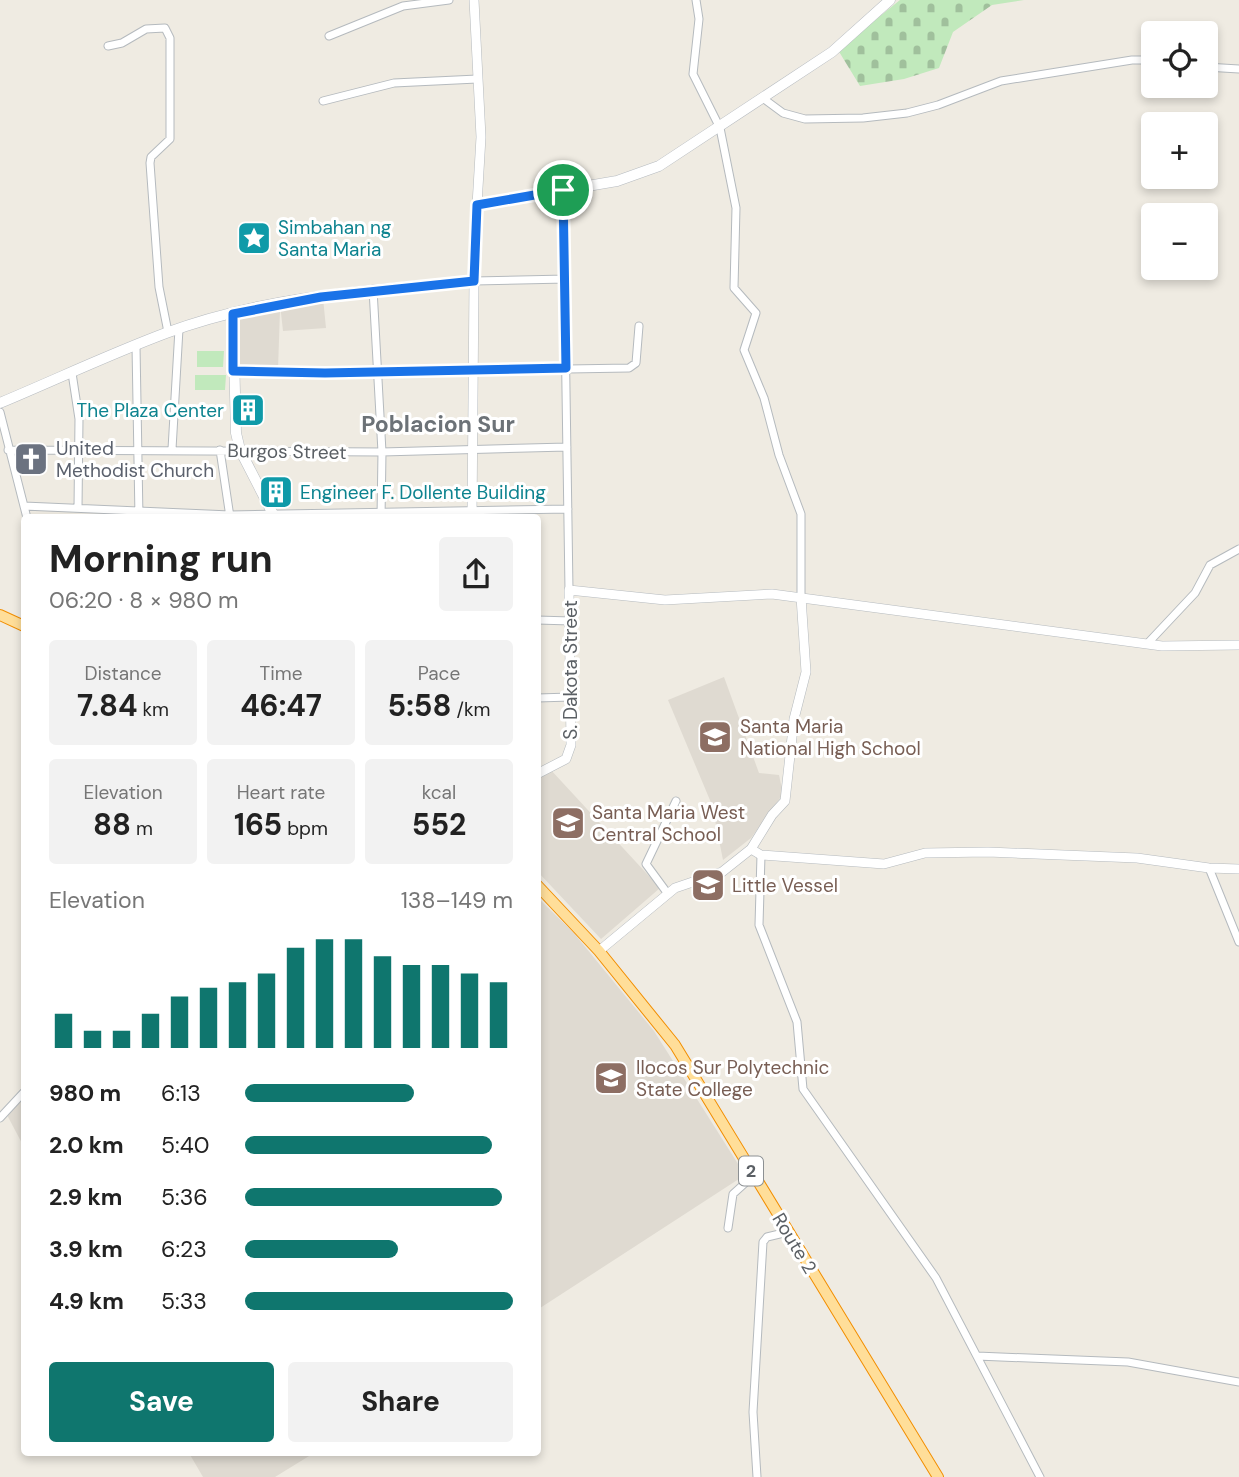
<!DOCTYPE html>
<html lang="en">
<head>
<meta charset="utf-8">
<style>
  body { margin:0; font-family:"DM Sans",sans-serif; background:#f2f2f2; color:#222; height:100vh; display:flex; flex-direction:column; font-size:26px; white-space:nowrap }
  * { box-sizing:border-box; margin:0 }
  p { font-size:23px; color:#767676 }
  .icon { flex:none; width:38px; height:38px; fill:none; stroke:currentColor; stroke-width:2; stroke-linecap:round; stroke-linejoin:round }
  .map { position:relative; flex:1; overflow:hidden }
  .sheet { position:absolute; left:21px; top:514px; width:520px; height:942px; display:flex; flex-direction:column; background:#fff; border-radius:7px; box-shadow:0 4px 10px #0003 }
  .sheet>* { flex:none }
  .fabs { position:absolute; left:1141px; top:21px; display:grid; gap:14px }
  .fabs a { display:grid; place-items:center; width:77px; height:77px; border-radius:7px; background:#fff; box-shadow:0 4px 10px #0003; font-size:35px }
  .pin { position:absolute; display:grid; place-items:center; width:60px; height:60px; color:#fff; margin:-30px; border:4px solid #fff; border-radius:50%; box-shadow:0 2px 7px #0007 }
  .round { display:grid; place-items:center; flex:none; width:74px; height:74px; border-radius:7px; background:#f2f2f2 }
  .headline { display:flex; align-items:center; justify-content:space-between; height:119px; padding:0 28px }
  h1 { font-size:38px; font-weight:700; line-height:52px }
  .figures { display:grid; grid-template-columns:repeat(3,1fr); gap:10px; height:119px; padding:7px 28px }
  .figures div { display:grid; align-content:center; border-radius:7px; background:#f2f2f2; text-align:center }
  .figures b { font-size:30px; font-weight:700 }
  .figures small { font-size:19px; font-weight:400 }
  .figures p { font-size:19px }
  .chart { height:196px; padding:14px 28px }
  .chart p { display:flex; justify-content:space-between }
  .chart svg { width:100%; height:126px; margin-top:7px; stroke:#0f766e; stroke-width:6 }
  .primary-button { display:flex; gap:14px; margin-top:auto; padding:14px 28px }
  .primary-button a { flex:1; height:80px; border-radius:7px; background:#0f766e; color:#fff; font-size:28px; font-weight:700; line-height:80px; text-align:center }
  .primary-button a+a { background:#f2f2f2; color:#222 }
  ul { padding:0 28px; list-style:none; font-size:23px }
  li { display:grid; grid-template-columns:112px 84px 1fr; align-items:center; height:52px }
  li i { height:18px; border-radius:9px; background:#0f766e }
  .map>svg:first-child { display:block }
  .education { fill:#dfdad1 }
  .grass { fill:#c1e9bc }
  .cemetery { fill:url(#cemetery-stones) }
  .lines { fill:none; stroke-linecap:round; stroke-linejoin:round }
  .minor-casing { stroke:#b5babe; stroke-width:9 }
  .tertiary-casing { stroke:#b5babe; stroke-width:10 }
  .secondary-casing { stroke:#b6bbc0; stroke-width:11 }
  .trunk-casing { stroke:#f28e00; stroke-width:12 }
  .minor { stroke:#fff; stroke-width:7 }
  .tertiary { stroke:#fff; stroke-width:9 }
  .secondary { stroke:#fff; stroke-width:10 }
  .trunk { stroke:#ffde99; stroke-width:10 }
  .route-casing { stroke:#fff; stroke-width:14 }
  .route { stroke:#1a73e8; stroke-width:9 }
  .labels { text-anchor:middle; stroke-width:6; stroke-linejoin:round; paint-order:stroke }
  .shield { fill:#fff; stroke:#8c9093; stroke-width:2 }
  .shield-label { font-size:18px; font-weight:bold; fill:#5b6065 }
  .culture-label { font-size:19px; fill:#0d838f; stroke:#fff; text-anchor:start }
  .worship-label { font-size:19px; fill:#5b616d; stroke:#fff; text-anchor:start }
  .street-label { font-size:19px; fill:#5b6065; stroke:#fff }
  .education-label { font-size:19px; fill:#785e54; stroke:#fff; text-anchor:start }
  .quarter-label { font-size:23px; font-weight:bold; fill:#6c7277; stroke:#fff }
</style>
</head>
<body>
<div class="map">
<svg width="1239" height="1477" viewBox="0 0 1239 1477">
  <defs>
    <pattern id="cemetery-stones" width="16" height="16" patternUnits="userSpaceOnUse" patternTransform="scale(1.75)"><rect width="16" height="16" fill="#c1e9bc"/><path d="M2 7V4a2 2 0 0 1 4 0v3zM10 15v-3a2 2 0 0 1 4 0v3z" fill="#a0c09c"/></pattern>
  </defs>
  <rect width="100%" height="100%" fill="#efebe2"/>
  <path class="education" d="M323,298l3,30 -43,3 -3,-27z
    M280,310l-2,59 -39,-2v-48z
    M724,677l35,96 20,2 4,19 -32,44 -28,22 -11,-55 -44,-105z
    M550,769l110,119 -59,51 -64,-68v-97z
    M537,897l36,35 81,99 91,144 -208,135z
    M24,1096v51l-17,-32z
    M189,1453h125l-39,24h-72z"/>
  <path class="grass" d="M197,351h27l-1,16h-26z
    M195,375h31l-1,15h-30z"/>
  <path class="cemetery" d="M900,0h124l-32,5 -39,27 -14,36 -35,11 -44,7 -22,-36z"/>
  <g class="lines">
    <g class="minor-casing">
      <path id="minor" d="M696,0l3,19 -6,55 27,54 16,80 -2,80 22,25 -12,37 20,48 15,57 22,59v83
        M329,36l74,-30 46,-6
        M108,46l14,-3 24,-14 19,-1 5,10v101l-19,18 -1,6 9,124 9,45
        M1206,67l33,2
        M764,99l19,14 22,6 58,-1 44,-5 31,-8 63,-24 131,-21h21
        M323,101l71,-18 83,-4
        M563,190l6,400
        M474,281l92,-2
        M373,289l9,163 -1,66
        M136,346l3,172
        M233,371l92,2 304,-5 7,-5 3,-37
        M72,373l7,46 -1,89
        M0,412l27,106
        M172,449l7,-120
        M8,450l374,2 185,-5
        M220,450l10,67
        M24,506l206,9 338,-6
        M537,620l34,1
        M1147,644l48,-51 15,-28 29,-16
        M537,698l34,-1
        M761,855l-2,70 38,97 6,67 133,189 104,199
        M1209,868l30,74
        M668,894l-22,-30 30,-63
        M0,1118l24,-26
        M728,1228l5,-34 21,-19
        M977,1356l151,6 111,20
        M757,1477l-4,-65 10,-170 4,-5 21,-5"/>
    </g>
    <g class="tertiary-casing">
      <path id="tertiary" d="M474,0l7,137 -4,68
        M472,518l2,-237
        M537,774l29,-15 5,-14 -2,-155 96,10 107,-6 390,52 77,-1
        M751,849l10,6 123,9 41,-11 63,-1 149,6 72,10 30,1
        M599,951l76,-63 47,-16 29,-23 21,-34 13,-14 9,-82 12,-47 -5,-75"/>
    </g>
    <g class="secondary-casing">
      <path id="secondary" d="M233,315l3,118 4,17 35,68
        M0,403c55,-23 110,-49 166,-70 98,-37 206,-43 308,-52l3,-76 140,-24 42,-15 173,-114 58,-52"/>
    </g>
    <g class="trunk-casing">
      <path id="trunk" d="M0,615l24,11
        M537,885l62,66 76,94 263,432"/>
    </g>
    <use href="#minor" class="minor"/>
    <use href="#tertiary" class="tertiary"/>
    <use href="#secondary" class="secondary"/>
    <use href="#trunk" class="trunk"/>
  </g>
  <g class="lines">
    <g class="route-casing">
      <path id="route" d="M563,190l3,178 -241,5 -92,-2v-57l88,-17 153,-16 3,-76z"/>
    </g>
    <use href="#route" class="route"/>
  </g>
  <defs>
    <g id="sight-square" transform="scale(1.75)"><rect x="-9" y="-9" width="18" height="18" rx="4" fill="#0f9aa8" stroke="#fff"/><path d="M0-6L1.8-2.2L6-1.7L2.9 1.2L3.7 5.4L0 3.3L-3.7 5.4L-2.9 1.2L-6-1.7L-1.8-2.2Z" fill="#fff"/></g>
    <g id="building-square" transform="scale(1.75)"><rect x="-9" y="-9" width="18" height="18" rx="4" fill="#0f9aa8" stroke="#fff"/><path d="M-4-6H4V6H1V3H-1V6H-4ZM-2.5-4.3h1.7v1.8h-1.7ZM.8-4.3h1.7v1.8H.8ZM-2.5-1h1.7V.8h-1.7ZM.8-1h1.7V.8H.8Z" fill="#fff"/></g>
    <g id="church-square" transform="scale(1.75)"><rect x="-9" y="-9" width="18" height="18" rx="4" fill="#6b7280" stroke="#fff"/><path d="M-1.2-6h2.4v3.5h3.3v2.4h-3.3V6h-2.4V-.1h-3.3v-2.4h3.3Z" fill="#fff"/></g>
    <g id="school-square" transform="scale(1.75)"><rect x="-9" y="-9" width="18" height="18" rx="4" fill="#8d6e63" stroke="#fff"/><path d="M0-5L7-2L0 1L-7-2ZM-4 1L0 2.5L4 1V4Q0 6-4 4Z" fill="#fff"/></g>
    <g id="university-square" transform="scale(1.75)"><rect x="-9" y="-9" width="18" height="18" rx="4" fill="#8d6e63" stroke="#fff"/><path d="M0-5L7-2L0 1L-7-2ZM-4 1L0 2.5L4 1V4Q0 6-4 4Z" fill="#fff"/></g>
  </defs>
  <g fill-rule="evenodd">
    <use href="#sight-square" x="254" y="238"/>
    <use href="#building-square" x="248" y="410"/>
    <use href="#church-square" x="31" y="459"/>
    <use href="#building-square" x="276" y="492"/>
    <use href="#school-square" x="715" y="737"/>
    <use href="#school-square" x="568" y="823"/>
    <use href="#school-square" x="708" y="885"/>
    <use href="#university-square" x="611" y="1078"/>
  </g>
  <g class="labels">
    <rect class="shield" x="739" y="1156.5" width="24" height="29" rx="5"/>
    <g class="shield-label">
      <text x="751" y="1177">2</text>
    </g>
    <g class="culture-label">
      <text x="278" y="234">Simbahan ng<tspan x="278" dy="22">Santa Maria</tspan></text>
      <text x="224" y="417" text-anchor="end">The Plaza Center</text>
      <text x="300" y="499">Engineer F. Dollente Building</text>
    </g>
    <g class="worship-label">
      <text x="56" y="455">United<tspan x="56" dy="22">Methodist Church</tspan></text>
    </g>
    <g class="street-label">
      <text transform="translate(287 451) rotate(1)" y="7">Burgos Street</text>
      <text transform="translate(570 670) rotate(-90)" y="7">S. Dakota Street</text>
      <text transform="translate(795 1243) rotate(59)" y="7">Route 2</text>
    </g>
    <g class="education-label">
      <text x="740" y="733">Santa Maria<tspan x="740" dy="22">National High School</tspan></text>
      <text x="592" y="819">Santa Maria West<tspan x="592" dy="22">Central School</tspan></text>
      <text x="732" y="892">Little Vessel</text>
      <text x="636" y="1074">Ilocos Sur Polytechnic<tspan x="636" dy="22">State College</tspan></text>
    </g>
    <g class="quarter-label">
      <text x="438" y="432">Poblacion Sur</text>
    </g>
  </g>
</svg>
<div class="fabs">
<a><svg class="icon" aria-label="locate" viewBox="0 0 24 24"><circle cx="12" cy="12" r="6"/><path d="M12 2v4M12 18v4M2 12h4M18 12h4"/></svg></a>
<a>+</a>
<a>−</a>
</div>
<div class="pin" style="left:563px;top:190px;background:#1e9e55"><svg class="icon" aria-label="arrive" viewBox="0 0 24 24"><path d="M6 21V4h12l-3 4 3 4H6"/></svg></div>
<section class="sheet">
<div class="headline"><div><h1>Morning run</h1><p>06:20 · 8 × 980 m</p></div><a class="round"><svg class="icon" aria-label="share" viewBox="0 0 24 24"><path d="M12 15V3M7 8l5-5 5 5M5 13v7h14v-7"/></svg></a></div>
<div class="figures">
<div><p>Distance</p><b>7.84<small> km</small></b></div>
<div><p>Time</p><b>46:47</b></div>
<div><p>Pace</p><b>5:58<small> /km</small></b></div>
</div>
<div class="figures">
<div><p>Elevation</p><b>88<small> m</small></b></div>
<div><p>Heart rate</p><b>165<small> bpm</small></b></div>
<div><p>kcal</p><b>552</b></div>
</div>
<div class="chart"><p><span>Elevation</span>138–149 m</p>
<svg viewBox="0 0 160 44" preserveAspectRatio="none"><path d="M5 44V32M15 44V38M25 44V38M35 44V32M45 44V26M55 44V23M65 44V21M75 44V18M85 44V9M95 44V6M105 44V6M115 44V12M125 44V15M135 44V15M145 44V18M155 44V21"/></svg>
</div>
<ul>
<li><b>980 m</b>6:13<i style="width:63%"></i></li>
<li><b>2.0 km</b>5:40<i style="width:92%"></i></li>
<li><b>2.9 km</b>5:36<i style="width:96%"></i></li>
<li><b>3.9 km</b>6:23<i style="width:57%"></i></li>
<li><b>4.9 km</b>5:33<i style="width:100%"></i></li>
</ul>
<div class="primary-button"><a>Save</a><a>Share</a></div>
</section>
</div>
</body>
</html>
